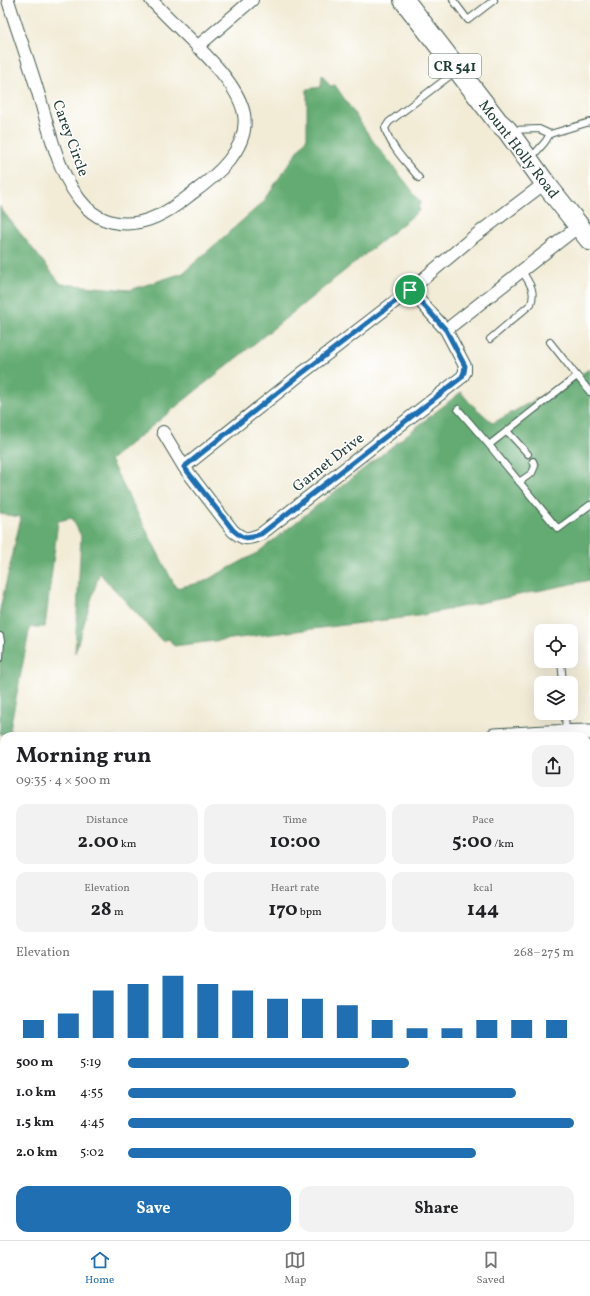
<!DOCTYPE html>
<html lang="en">
<head>
<meta charset="utf-8">
<style>
  body { margin:0; font-family:Vollkorn,serif; background:#f2f2f2; color:#202124; height:100vh; display:flex; flex-direction:column; font-size:15px; white-space:nowrap }
  * { box-sizing:border-box; margin:0 }
  p { font-size:13px; color:#757577 }
  .icon { flex:none; width:22px; height:22px; fill:none; stroke:currentColor; stroke-width:2; stroke-linecap:round; stroke-linejoin:round }
  .map { position:relative; flex:1; overflow:hidden }
  .drawer { position:absolute; left:0px; top:732px; width:590px; height:508px; display:flex; flex-direction:column; background:#fff; border-radius:12px 12px 0 0; box-shadow:0 4px 16px #0002 }
  .drawer>* { flex:none }
  .tools { position:absolute; left:534px; top:624px; display:grid; gap:8px }
  .tools a { display:grid; place-items:center; width:44px; height:44px; border-radius:8px; background:#fff; box-shadow:0 4px 16px #0002; font-size:20px }
  .pin { position:absolute; display:grid; place-items:center; width:34px; height:34px; color:#fff; margin:-17px; border:2px solid #fff; border-radius:50%; box-shadow:0 1px 4px #0007 }
  .round { display:grid; place-items:center; flex:none; width:42px; height:42px; border-radius:12px; background:#f2f2f2 }
  .head { display:flex; align-items:center; justify-content:space-between; height:68px; padding:0 16px }
  h1 { font-size:22px; font-weight:700; line-height:30px }
  .metrics { display:grid; grid-template-columns:repeat(3,1fr); gap:6px; height:68px; padding:4px 16px }
  .metrics div { display:grid; align-content:center; border-radius:10px; background:#f2f2f2; text-align:center }
  .metrics b { font-size:20px; font-weight:700 }
  .metrics small { font-size:11px; font-weight:400 }
  .metrics p { font-size:11px }
  .chart { height:112px; padding:8px 16px }
  .chart p { display:flex; justify-content:space-between }
  .chart svg { width:100%; height:72px; margin-top:4px; stroke:#1f6fb2; stroke-width:6 }
  .cta { display:flex; gap:8px; margin-top:auto; padding:8px 16px }
  .cta a { flex:1; height:46px; border-radius:12px; background:#1f6fb2; color:#fff; font-size:16px; font-weight:700; line-height:46px; text-align:center }
  .cta a+a { background:#f2f2f2; color:#202124 }
  ul { padding:0 16px; list-style:none; font-size:13px }
  li { display:grid; grid-template-columns:64px 48px 1fr; align-items:center; height:30px }
  li i { height:10px; border-radius:5px; background:#1f6fb2 }
  .menu { display:flex; justify-content:space-around; align-items:center; height:56px; border-top:1px solid #e0e0e0; background:#fff; font-size:11px; color:#757577 }
  .menu a { display:grid; justify-items:center; gap:2px }
  .menu .selected { color:#1f6fb2 }
  .map>svg:first-child { display:block }
  .built { fill:#f6cfd9 }
  .green { fill:#7bc685; stroke:#4d825c }
  .forest { fill:#64ab72; stroke:#427453 }
  .lines { fill:none; stroke-linecap:round; stroke-linejoin:round }
  .service-casing { stroke:#3f574c; stroke-width:8 }
  .minor-casing { stroke:#3f574c; stroke-width:14 }
  .tertiary-casing { stroke:#3f574c; stroke-width:17 }
  .trunk-casing { stroke:#3f574c; stroke-width:22 }
  .service { stroke:#fff; stroke-width:6 }
  .minor { stroke:#fff; stroke-width:12 }
  .tertiary { stroke:#fff; stroke-width:15 }
  .trunk { stroke:#fff; stroke-width:20 }
  .route-casing { stroke:#fff; stroke-width:8 }
  .route { stroke:#1f6fb2; stroke-width:5 }
  .labels { text-anchor:middle; stroke-width:3; stroke-linejoin:round; paint-order:stroke }
  .shield { fill:#fff; stroke:#627771; stroke-width:1 }
  .shield-label { font-size:14px; font-weight:bold; fill:#1f3d34 }
  .street-label { font-size:15px; fill:#1f3d34; stroke:#fff }
</style>
</head>
<body>
<div class="map">
<svg width="590" height="1240" viewBox="0 0 590 1240">
  <rect width="100%" height="100%" fill="#fff"/>
  <filter id="ink" filterUnits="userSpaceOnUse"><feTurbulence type="fractalNoise" baseFrequency=".025" numOctaves="2"/><feDisplacementMap in="SourceGraphic" scale="8" xChannelSelector="R" yChannelSelector="G"/><feConvolveMatrix kernelMatrix="1 2 1 2 8 2 1 2 1" color-interpolation-filters="sRGB"/></filter>
  <filter id="wash" filterUnits="userSpaceOnUse"><feTurbulence type="fractalNoise" baseFrequency=".012" numOctaves="4" result="noise"/><feDisplacementMap in="SourceGraphic" scale="16" xChannelSelector="R" yChannelSelector="G"/><feGaussianBlur stdDeviation="0.9" result="paint"/><feColorMatrix in="noise" values="0 0 0 0 0 0 0 0 0 0 0 0 0 0 0 0 0 1.4 0 .05"/><feComposite in="paint" operator="in"/></filter>
  <g filter="url(#wash)">
    <rect width="100%" height="100%" fill="#f2ecd7"/>
    <path class="built" d="M590,1069v171h-89l-2,-4h87v-164z"/>
    <path class="green" d="M590,1009v60l-4,3v-60z
      M284,1236h102l-6,4h-102z"/>
    <path class="forest" d="M322,75l8,11 5,-1 38,56 49,62 -4,3 2,4 -310,250 66,128 27,-6 54,-29 204,-161 8,10 24,21 97,-54v211l-172,36 -244,30 -5,-7 -7,2 -60,-65 -2,-5 -25,82 6,-117 -9,-18 -14,3 -13,106h-15l-21,107h-9v-125l21,-92 -21,-3v-308l1,3 60,75 69,6 53,-17 78,-69 46,-66v-49l14,-2z
      M586,901h4v108l-4,3z
      M0,1007l4,2v227h280l-6,4h-278z
      M386,1236h108l2,4h-116z"/>
  </g>
  <g filter="url(#ink)">
    <g class="lines">
      <g class="service-casing">
        <path id="service" d="M453,0l15,20 26,-20
          M512,130l27,-1 11,5 40,-12
          M531,158l14,-16 5,-8
          M419,178c-12,-15 -28,-30 -34,-50l4,-6 66,-50
          M490,339l41,-35c5,-14 -2,-21 -9,-33
          M550,342l27,34
          M590,392l-13,-16 -88,69 69,84 32,-24
          M458,409l31,36
          M507,431l21,23
          M519,482l13,-9 3,-7 -2,-5
          M0,636l1,5 -1,17
          M561,661l2,22
          M565,713l1,20
          M586,1094l4,-3
          M517,1236l7,4"/>
      </g>
      <g class="minor-casing">
        <path id="minor" d="M8,0c9,30 20,59 29,89 12,38 21,90 50,119 14,14 34,18 53,14 19,-4 35,-15 50,-27 25,-18 60,-46 54,-81 -6,-31 -44,-65 -65,-86 -10,-9 -19,-19 -28,-28
          M197,47l55,-47
          M446,330l133,-104
          M163,432l21,35 49,64c11,9 14,9 28,3l201,-157 3,-5v-6l-19,-36 -36,-40
          M184,467l117,-93 109,-84 62,-52 73,-55"/>
      </g>
      <g class="tertiary-casing">
        <path id="tertiary" d="M494,736l52,-3 44,-1
          M0,758h4"/>
      </g>
      <g class="trunk-casing">
        <path id="trunk" d="M404,0l94,122 9,8 38,53 45,57"/>
      </g>
      <use href="#service" class="service"/>
      <use href="#minor" class="minor"/>
      <use href="#tertiary" class="tertiary"/>
      <use href="#trunk" class="trunk"/>
    </g>
  </g>
  <g class="lines" filter="url(#ink)">
    <g class="route-casing">
      <path id="route" d="M410,290l36,40 19,36 -1,6 -2,5 -201,157c-14,5 -17,6 -28,-4l-49,-63 117,-93z"/>
    </g>
    <use href="#route" class="route"/>
  </g>
  <g class="labels">
    <rect class="shield" x="429" y="54" width="52" height="24" rx="3"/>
    <g class="shield-label">
      <text x="455" y="71">CR 541</text>
    </g>
    <g class="street-label">
      <text transform="translate(71 138) rotate(70)" y="5">Carey Circle</text>
      <text transform="translate(519 149) rotate(52)" y="5">Mount Holly Road</text>
      <text transform="translate(328 462) rotate(-38)" y="5">Garnet Drive</text>
    </g>
  </g>
</svg>
<div class="tools">
<a><svg class="icon" aria-label="locate" viewBox="0 0 24 24"><circle cx="12" cy="12" r="6"/><path d="M12 2v4M12 18v4M2 12h4M18 12h4"/></svg></a>
<a><svg class="icon" aria-label="layers" viewBox="0 0 24 24"><path d="M12 4l9 5-9 5-9-5zM3 14l9 5 9-5"/></svg></a>
</div>
<div class="pin" style="left:410px;top:290px;background:#1e9e55"><svg class="icon" aria-label="arrive" viewBox="0 0 24 24"><path d="M6 21V4h12l-3 4 3 4H6"/></svg></div>
<section class="drawer">
<div class="head"><div><h1>Morning run</h1><p>09:35 · 4 × 500 m</p></div><a class="round"><svg class="icon" aria-label="share" viewBox="0 0 24 24"><path d="M12 15V3M7 8l5-5 5 5M5 13v7h14v-7"/></svg></a></div>
<div class="metrics">
<div><p>Distance</p><b>2.00<small> km</small></b></div>
<div><p>Time</p><b>10:00</b></div>
<div><p>Pace</p><b>5:00<small> /km</small></b></div>
</div>
<div class="metrics">
<div><p>Elevation</p><b>28<small> m</small></b></div>
<div><p>Heart rate</p><b>170<small> bpm</small></b></div>
<div><p>kcal</p><b>144</b></div>
</div>
<div class="chart"><p><span>Elevation</span>268–275 m</p>
<svg viewBox="0 0 160 44" preserveAspectRatio="none"><path d="M5 44V33M15 44V29M25 44V15M35 44V11M45 44V6M55 44V11M65 44V15M75 44V20M85 44V20M95 44V24M105 44V33M115 44V38M125 44V38M135 44V33M145 44V33M155 44V33"/></svg>
</div>
<ul>
<li><b>500 m</b>5:19<i style="width:63%"></i></li>
<li><b>1.0 km</b>4:55<i style="width:87%"></i></li>
<li><b>1.5 km</b>4:45<i style="width:100%"></i></li>
<li><b>2.0 km</b>5:02<i style="width:78%"></i></li>
</ul>
<div class="cta"><a>Save</a><a>Share</a></div>
</section>
</div>
<nav class="menu">
<a class="selected"><svg class="icon" aria-label="home" viewBox="0 0 24 24"><path d="M3 11l9-7 9 7M6 9v11h12V9"/></svg>Home</a>
<a><svg class="icon" aria-label="map" viewBox="0 0 24 24"><path d="M3 6l6-2 6 2 6-2v14l-6 2-6-2-6 2zM9 4v14M15 6v14"/></svg>Map</a>
<a><svg class="icon" aria-label="saved" viewBox="0 0 24 24"><path d="M7 4h10v16l-5-4-5 4z"/></svg>Saved</a>
</nav>
</body>
</html>
